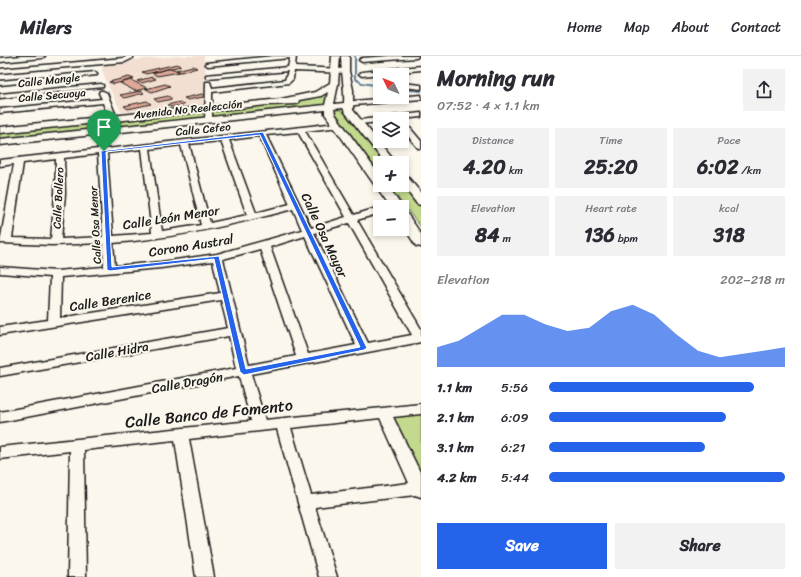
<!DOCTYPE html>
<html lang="en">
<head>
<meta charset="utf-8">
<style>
  body { margin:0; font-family:Sriracha,sans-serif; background:#f2f2f3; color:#2b2b33; height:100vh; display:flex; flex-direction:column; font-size:15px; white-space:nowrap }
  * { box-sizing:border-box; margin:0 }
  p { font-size:13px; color:#7c7c81 }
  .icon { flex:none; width:22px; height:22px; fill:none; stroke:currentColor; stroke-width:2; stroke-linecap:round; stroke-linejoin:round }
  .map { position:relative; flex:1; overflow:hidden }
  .details { display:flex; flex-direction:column; background:#fff; width:380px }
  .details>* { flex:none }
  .needle { width:26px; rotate:313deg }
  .tools { position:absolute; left:373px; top:12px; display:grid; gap:8px }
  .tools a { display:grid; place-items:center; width:36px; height:36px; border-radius:0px; background:#fff; box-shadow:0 2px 6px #0003; font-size:20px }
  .pin { position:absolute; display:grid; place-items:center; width:34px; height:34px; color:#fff; margin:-41px -17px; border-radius:50% 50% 50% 0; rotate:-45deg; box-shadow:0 0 4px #0007 }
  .pin .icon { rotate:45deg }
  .round { display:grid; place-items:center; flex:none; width:42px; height:42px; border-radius:0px; background:#f2f2f3 }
  .summary { display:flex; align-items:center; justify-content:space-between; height:68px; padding:0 16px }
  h1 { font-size:22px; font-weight:700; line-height:30px }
  .stats { display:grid; grid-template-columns:repeat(3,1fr); gap:6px; height:68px; padding:4px 16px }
  .stats div { display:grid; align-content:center; border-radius:0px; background:#f2f2f3; text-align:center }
  .stats b { font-size:20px; font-weight:700 }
  .stats small { font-size:11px; font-weight:400 }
  .stats p { font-size:11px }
  .chart { height:112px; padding:8px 16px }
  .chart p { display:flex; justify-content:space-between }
  .chart svg { width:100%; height:72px; margin-top:4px; fill:#2563eb; opacity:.7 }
  .action { display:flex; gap:8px; margin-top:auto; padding:8px 16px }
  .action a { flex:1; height:46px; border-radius:0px; background:#2563eb; color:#fff; font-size:16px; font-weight:700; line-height:46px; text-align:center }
  .action a+a { background:#f2f2f3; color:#2b2b33 }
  ul { padding:0 16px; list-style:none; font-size:13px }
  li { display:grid; grid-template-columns:64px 48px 1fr; align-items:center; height:30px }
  li i { height:10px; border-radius:5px; background:#2563eb }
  header { display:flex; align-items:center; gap:24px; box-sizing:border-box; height:56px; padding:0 20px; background:#fff; border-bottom:1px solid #e1e1e2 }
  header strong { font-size:19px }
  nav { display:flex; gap:22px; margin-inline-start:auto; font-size:14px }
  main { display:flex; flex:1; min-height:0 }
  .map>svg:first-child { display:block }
  .built { fill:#f3dfd2 }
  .green { fill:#c2d98e; stroke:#6f7a55 }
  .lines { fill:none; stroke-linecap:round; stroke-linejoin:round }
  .stream { stroke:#607e98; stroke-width:2 }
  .building { fill:#e0a897; stroke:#1c1c1c }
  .minor-casing { stroke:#1c1c1c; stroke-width:3 }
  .major-casing { stroke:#1c1c1c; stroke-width:3 }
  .minor { fill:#fbf7ec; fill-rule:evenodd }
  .major { fill:#fbf7ec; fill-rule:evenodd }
  .route { fill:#2563eb; stroke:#fff; fill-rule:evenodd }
  .labels { text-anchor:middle; stroke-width:4; stroke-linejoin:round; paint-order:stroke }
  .far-street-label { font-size:11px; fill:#1c1c1c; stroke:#fbf7ec }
  .street-label { font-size:13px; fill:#1c1c1c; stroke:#fbf7ec }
  .near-street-label { font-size:16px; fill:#1c1c1c; stroke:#fbf7ec }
</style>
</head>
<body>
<header>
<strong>Milers</strong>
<nav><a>Home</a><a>Map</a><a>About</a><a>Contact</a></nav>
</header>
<main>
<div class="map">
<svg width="421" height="521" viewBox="0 0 421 521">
  <rect width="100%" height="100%" fill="#fbf7ec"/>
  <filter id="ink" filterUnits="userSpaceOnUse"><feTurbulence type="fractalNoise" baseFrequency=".025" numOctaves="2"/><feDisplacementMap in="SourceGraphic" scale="8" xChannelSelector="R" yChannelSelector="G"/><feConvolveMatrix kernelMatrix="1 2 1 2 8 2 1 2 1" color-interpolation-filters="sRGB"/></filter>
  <g filter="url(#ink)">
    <path class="built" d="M179,0h25l4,40 -2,10 -84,7 -13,-25 -7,-18 2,-7z"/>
    <path class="green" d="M330,31l-1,19 -329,37v-14l296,-30z
      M336,53c12,0 44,43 52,54h-8v11l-42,-52 -5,-12z
      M402,124l19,23v24l-33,-42h14z
      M421,353v82l-37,-79z"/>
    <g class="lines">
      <path class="stream" d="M355,0v23l7,4 18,3
        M402,33l19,2"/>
    </g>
    <path class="building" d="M177,8l4,2 -35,8 -4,-2z
      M193,10l4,2 -16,4 -5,-2z
      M171,12l9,4 -23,4 -5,-3z
      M129,21l5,2 -20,5 -5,-2z
      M152,21l4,2 -14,4 -5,-2z
      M131,24l16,8 -12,3 -15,-8z
      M165,28l5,2 -18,6 -6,-3z
      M141,35l3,2 -20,5 -4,-3z
      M202,38l6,2 -20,4 -4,-2z
      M168,40l4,3 -14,3 -4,-3z
      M147,45l4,3 -23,5 -4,-3z
      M180,46l4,3 -13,2 -4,-2z"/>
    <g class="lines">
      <g class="minor-casing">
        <path id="minor" d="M22,0h23l-3,2 -42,4v-4z
          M127,0h6v2l-8,4 -125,11v-4l124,-11z
          M273,0h23l-1,11 50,2 3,2 -3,2 -51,-2 -1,8 -4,4 -77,9v27l-4,2h-3l1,-39h4l2,6 73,-8 3,-9 -80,7 -2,-1v-2l82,-8 2,-9 -82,8 -3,-2 1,-1z
          M390,0h29l-3,2 -54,4 -3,-2 3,-2z
          M421,10v4l-59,6 -3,-2 3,-2z
          M95,16l2,1v2l-97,10v-4z
          M402,27l19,2v4l-19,-2z
          M101,28l2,1v2l-103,11v-4z
          M100,35h3l4,2 14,36 -1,2h-6l-1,-2 -10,-26 -103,10v-4l102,-10 -3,-6z
          M421,39v4l-66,6 -7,2 -4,-2 10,-4z
          M421,57v4l-19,2h-22v3l-21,2 -4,-2 4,-2z
          M402,66h3l16,19v7h-3l-16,-19z
          M337,67l4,2 -1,2 -35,4 49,84 26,-8v6l-23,7 64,109v13l-170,32 14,46 156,-16v10l-28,3 28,57v23l-6,-2 -100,12 22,70h-18l-42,-148 -88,10 25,138h-18l-21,-137 -91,10 2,127h-18l2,-126 -70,8v-12l251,-26 -12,-45 -239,46v-10l236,-44 -7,-32 -229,40v-8l228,-40 -7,-28 -221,35v-8l48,-7 2,-43 -50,-4v-6l56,4 48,-4 -1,-24 -51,2 -52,-2 14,-79 -14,2v-6l98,-11 -1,-18 4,-2 4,2 1,18zM298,76l48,85 -35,11 -45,-93zM259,80l31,68 -34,9 -27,-73zM221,85l26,74 -37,8 -21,-79zM181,89l20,80 -39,6 -12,-82zM142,93l10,84 -39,3 -6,-83zM98,98l5,83 -42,2 4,-45 -1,-36zM56,103l-1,35 -4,45 -39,-1 11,-75zM293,153l9,21 -85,24 -56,8 -46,4 -2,-23c62,-5 120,-18 180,-34zM349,167l63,112 -44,8 -54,-110zM305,180l51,109 -48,9 -38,-107zM260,193l36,107 -47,9 -26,-106zM213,205l7,32 -160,25 1,-41 100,-9zM380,362l29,65 -98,12 -20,-67z"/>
      </g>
      <g class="major-casing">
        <path id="major" d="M332,0h8l-2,28 -4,20 10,-1c1,-16 -3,-31 -3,-47h8v15l4,19v20l43,53h-11l-40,-51 -2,-4 -9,1 1,5 45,62v9h7l13,19 2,3h-12l-65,-93v-4l-325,35v-6l325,-34 3,-13 -7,4 -22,4 -1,3 -3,1 -28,1 -267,28v-6l281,-28 34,-7 15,-9z
          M402,118l4,1 15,18v12l-4,-1 -15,-20z
          M402,155l4,1 15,22v13l-5,-1 -14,-22z"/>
      </g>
      <use href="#minor" class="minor"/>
      <use href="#major" class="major"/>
    </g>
  </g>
  <path class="route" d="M263,76l104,216 -3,2 -120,25 -4,-3 -26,-113 -104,12 -3,-1 -6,-119zM260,79l100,212 -114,22 -27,-113 -107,11 -6,-115z"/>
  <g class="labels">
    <g class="far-street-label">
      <text transform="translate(49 24) rotate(-6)" y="4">Calle Mangle</text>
      <text transform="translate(52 39) rotate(-5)" y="4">Calle Secuoya</text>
      <text transform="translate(188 53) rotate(-6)" y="4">Avenida No Reelección</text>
      <text transform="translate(203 73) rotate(-6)" y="4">Calle Cefeo</text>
      <text transform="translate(58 142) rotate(-87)" y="4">Calle Bollero</text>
      <text transform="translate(95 169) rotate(-93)" y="4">Calle Osa Menor</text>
    </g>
    <g class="street-label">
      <text transform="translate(171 161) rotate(-9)" y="5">Calle León Menor</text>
      <text transform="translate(325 179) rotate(65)" y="5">Calle Osa Mayor</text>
      <text transform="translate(191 189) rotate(-9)" y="5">Corono Austral</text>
      <text transform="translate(110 244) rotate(-9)" y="5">Calle Berenice</text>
      <text transform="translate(117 295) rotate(-10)" y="5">Calle Hidra</text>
      <text transform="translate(187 326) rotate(-10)" y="5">Calle Dragón</text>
    </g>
    <g class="near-street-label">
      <text transform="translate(209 357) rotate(-6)" y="6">Calle Banco de Fomento</text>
    </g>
  </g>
</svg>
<div class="tools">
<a><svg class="needle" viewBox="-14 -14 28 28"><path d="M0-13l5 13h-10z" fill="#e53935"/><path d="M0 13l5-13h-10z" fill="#7c7c81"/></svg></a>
<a><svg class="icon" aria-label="layers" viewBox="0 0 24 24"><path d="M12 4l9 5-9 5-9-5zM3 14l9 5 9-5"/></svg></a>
<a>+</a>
<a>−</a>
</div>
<div class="pin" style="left:104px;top:95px;background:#1e9e55"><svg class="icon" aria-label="arrive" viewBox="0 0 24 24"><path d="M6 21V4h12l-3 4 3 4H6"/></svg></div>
</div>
<section class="details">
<div class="summary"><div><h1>Morning run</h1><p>07:52 · 4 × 1.1 km</p></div><a class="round"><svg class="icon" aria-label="share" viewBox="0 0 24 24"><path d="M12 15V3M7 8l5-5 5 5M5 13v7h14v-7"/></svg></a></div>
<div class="stats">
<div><p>Distance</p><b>4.20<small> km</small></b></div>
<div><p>Time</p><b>25:20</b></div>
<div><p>Pace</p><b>6:02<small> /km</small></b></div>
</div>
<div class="stats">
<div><p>Elevation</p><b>84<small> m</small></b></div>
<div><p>Heart rate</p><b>136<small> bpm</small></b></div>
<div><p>kcal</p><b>318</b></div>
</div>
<div class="chart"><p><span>Elevation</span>202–218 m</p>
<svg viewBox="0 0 160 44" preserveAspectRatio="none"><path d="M0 44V32L10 28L20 20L30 12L40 12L50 18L60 22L70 20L80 10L90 6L100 12L110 24L120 34L130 38L140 36L150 34L160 32V44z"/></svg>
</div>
<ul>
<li><b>1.1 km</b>5:56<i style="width:87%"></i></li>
<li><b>2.1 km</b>6:09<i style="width:75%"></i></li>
<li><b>3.1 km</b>6:21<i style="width:66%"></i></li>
<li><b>4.2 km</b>5:44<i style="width:100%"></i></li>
</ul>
<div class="action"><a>Save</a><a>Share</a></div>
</section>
</main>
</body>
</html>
